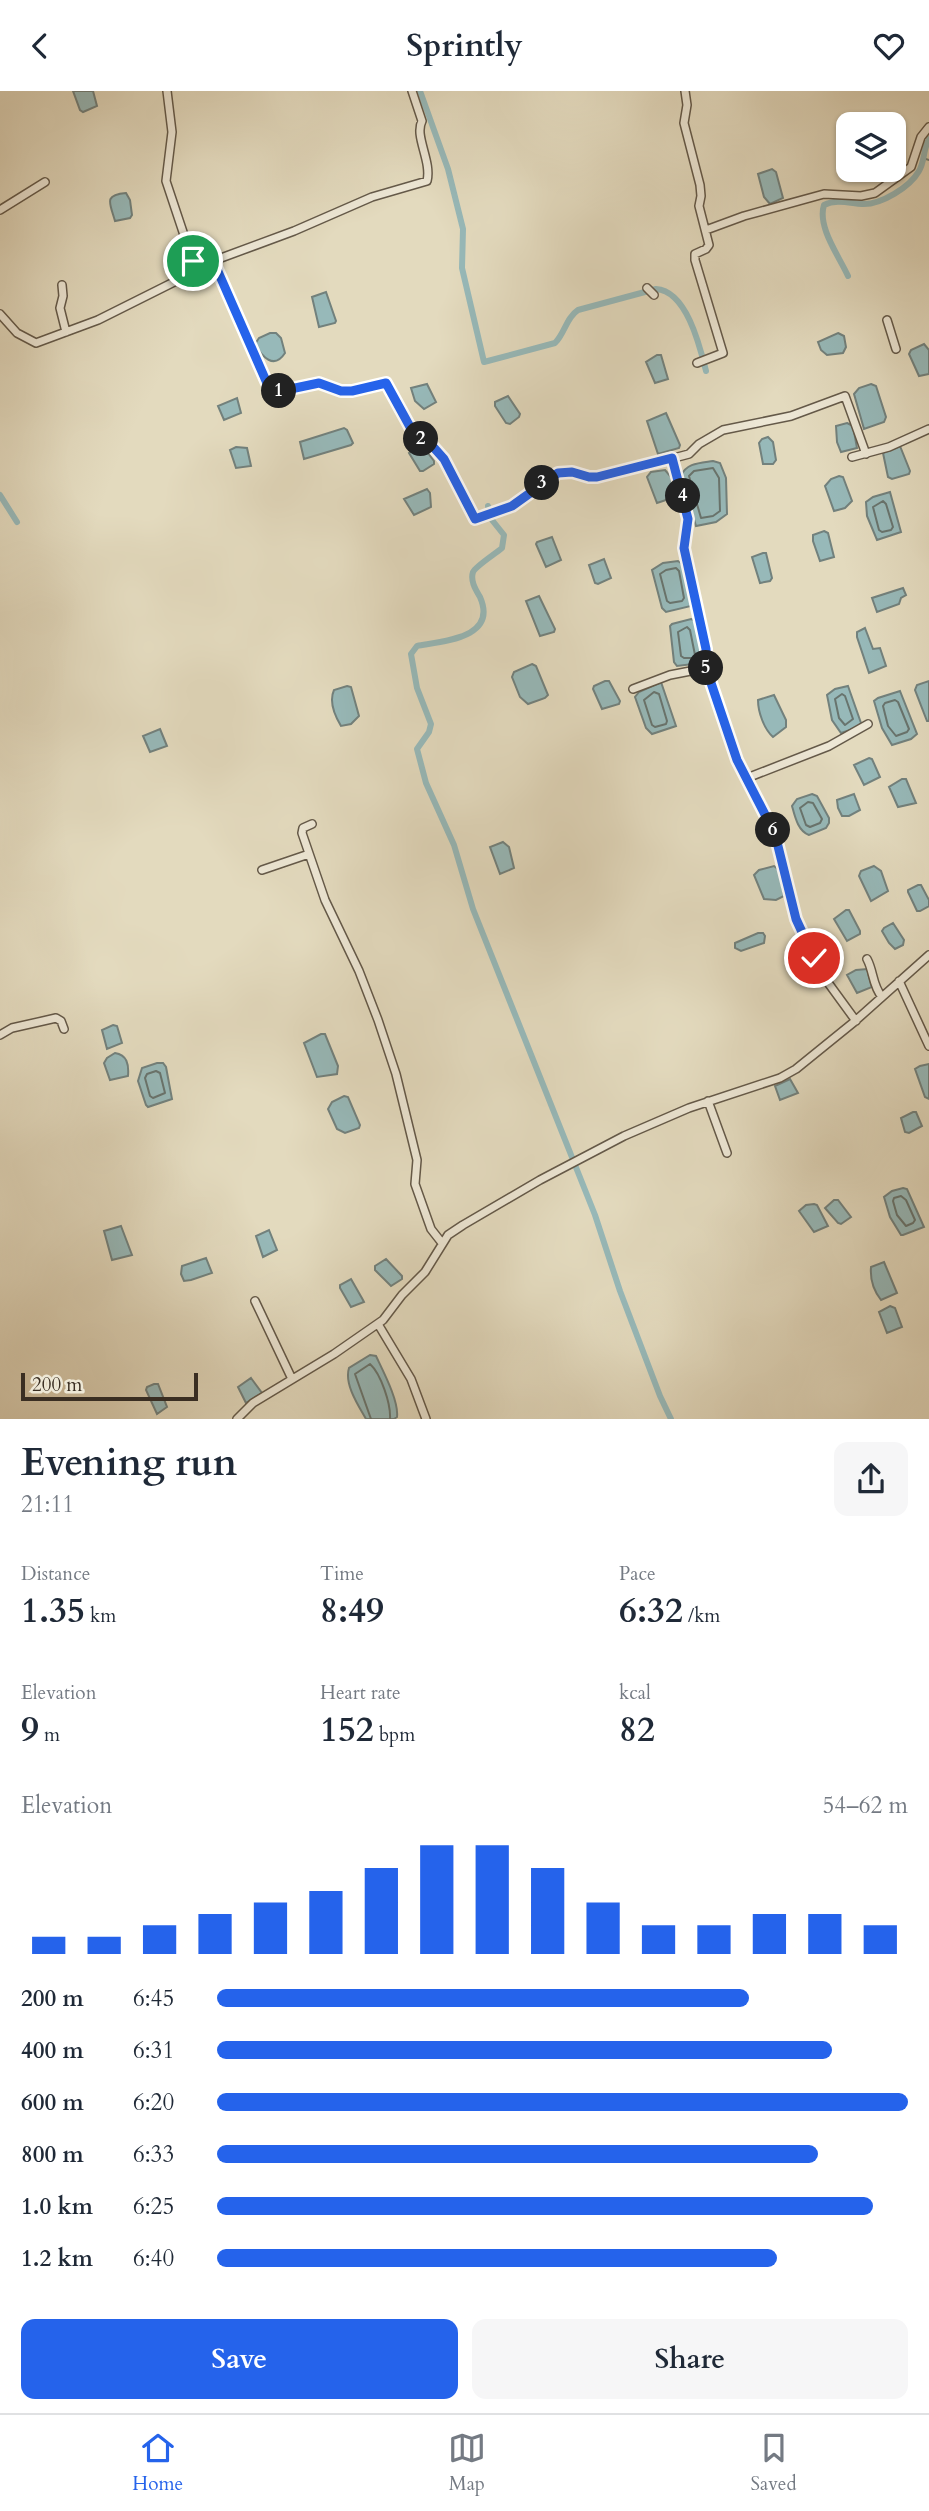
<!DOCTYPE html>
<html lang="en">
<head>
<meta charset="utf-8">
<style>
  body { margin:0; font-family:Cardo,serif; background:#f6f6f7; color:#1f2937; height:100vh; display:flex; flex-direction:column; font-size:26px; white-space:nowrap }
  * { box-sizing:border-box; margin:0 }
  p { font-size:23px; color:#747a83 }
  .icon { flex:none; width:38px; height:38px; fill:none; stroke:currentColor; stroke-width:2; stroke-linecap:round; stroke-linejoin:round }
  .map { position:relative; height:1328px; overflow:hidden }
  .side { display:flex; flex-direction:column; background:#fff; flex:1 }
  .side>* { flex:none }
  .fabs { position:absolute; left:836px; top:21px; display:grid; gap:14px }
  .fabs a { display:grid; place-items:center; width:70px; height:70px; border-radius:14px; background:#fff; box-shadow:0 2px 5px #0004; font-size:35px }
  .scale { position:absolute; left:21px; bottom:18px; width:177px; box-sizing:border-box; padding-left:7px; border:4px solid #3a2e22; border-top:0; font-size:19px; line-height:24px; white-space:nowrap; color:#3a2e22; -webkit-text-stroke:5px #ede7d5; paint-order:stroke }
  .pin { position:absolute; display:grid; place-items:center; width:60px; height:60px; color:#fff; margin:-30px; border:4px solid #fff; border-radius:50%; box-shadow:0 2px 7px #0007 }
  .km { position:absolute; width:35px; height:35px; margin:-18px; border-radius:50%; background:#222; color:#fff; font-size:19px; line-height:35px; text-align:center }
  .round { display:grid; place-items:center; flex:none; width:74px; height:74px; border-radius:14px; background:#f6f6f7 }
  .head { display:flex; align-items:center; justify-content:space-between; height:119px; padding:0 21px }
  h1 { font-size:38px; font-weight:600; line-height:52px }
  .figures { display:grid; grid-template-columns:repeat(3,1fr); gap:10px; height:119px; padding:7px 21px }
  .figures div { display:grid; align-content:center }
  .figures b { font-size:35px; font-weight:600 }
  .figures small { font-size:19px; font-weight:400 }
  .figures p { font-size:19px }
  .chart { height:196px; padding:14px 21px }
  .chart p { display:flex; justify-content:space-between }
  .chart svg { width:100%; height:126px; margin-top:7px; stroke:#2563eb; stroke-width:6 }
  .action { display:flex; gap:14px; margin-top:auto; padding:14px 21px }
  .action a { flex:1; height:80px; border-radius:14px; background:#2563eb; color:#fff; font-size:28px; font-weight:600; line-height:80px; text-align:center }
  .action a+a { background:#f6f6f7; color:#1f2937 }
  ul { padding:0 21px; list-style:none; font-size:23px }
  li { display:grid; grid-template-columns:112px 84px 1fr; align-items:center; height:52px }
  li i { height:18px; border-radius:9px; background:#2563eb }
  header { display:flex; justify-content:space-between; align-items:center; height:91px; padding:0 21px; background:#fff; font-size:32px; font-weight:600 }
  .tabs { display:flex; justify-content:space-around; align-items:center; height:98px; border-top:2px solid #e0e1e3; background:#fff; font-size:19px; color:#747a83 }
  .tabs a { display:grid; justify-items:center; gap:4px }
  .tabs .active { color:#2563eb }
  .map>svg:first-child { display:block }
  .water { fill:#97b9b9; stroke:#72817d; stroke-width:2 }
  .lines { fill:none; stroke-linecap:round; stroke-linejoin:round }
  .shore { stroke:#68746e; stroke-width:2 }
  .stream { stroke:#72817d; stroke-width:2 }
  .canal { stroke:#97b9b9; stroke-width:6 }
  .street-casing { stroke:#645949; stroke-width:10 }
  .street { stroke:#ede7d5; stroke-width:7 }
  .route-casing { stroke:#fff; stroke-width:14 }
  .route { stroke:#2563eb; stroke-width:9 }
</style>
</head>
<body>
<header><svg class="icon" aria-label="back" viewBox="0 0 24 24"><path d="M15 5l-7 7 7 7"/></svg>Sprintly<svg class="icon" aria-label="heart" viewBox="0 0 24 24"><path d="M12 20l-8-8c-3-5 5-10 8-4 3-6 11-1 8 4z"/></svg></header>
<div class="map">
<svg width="929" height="1328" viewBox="0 0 929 1328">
  <rect width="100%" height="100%" fill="#e3dabe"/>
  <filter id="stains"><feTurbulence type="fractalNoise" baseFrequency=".00286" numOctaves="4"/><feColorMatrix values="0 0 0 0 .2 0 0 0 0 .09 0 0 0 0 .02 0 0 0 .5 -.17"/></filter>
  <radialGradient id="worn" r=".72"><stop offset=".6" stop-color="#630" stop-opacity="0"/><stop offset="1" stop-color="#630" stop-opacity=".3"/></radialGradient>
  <path class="water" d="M73,0h20l4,15 -14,6 -3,-2z
    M772,78l4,3 7,26 -13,6 -6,-7 -6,-23z
    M126,102l4,7 2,15 -2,3 -15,3c-5,-18 -12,-26 11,-28z
    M326,201l10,29 -1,2 -16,4 -7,-30z
    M270,242h6l5,5 4,15c-11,17 -23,4 -30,-9l4,-6z
    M838,242l6,3 2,11 -3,6 -16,2 -6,-5 -3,-8z
    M924,253l5,6v24l-10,2 -10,-22 2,-4z
    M657,264h4l7,24 -13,4 -9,-21z
    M427,293l9,18 -12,7 -9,-8 -4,-13z
    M871,293l5,2 10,31 -2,5 -20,7 -10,-35 5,-6z
    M508,305l12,18 -1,3 -9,7 -4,-1 -11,-17v-4z
    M237,307l4,15 -17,7 -6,-14z
    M666,322l14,32 -1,3 -21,6 -11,-33z
    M847,332l6,3 4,22 -16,4 -4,-10 -1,-16z
    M344,337l3,2 6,13 -2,2 -47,14 -4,-17z
    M768,346l5,5 3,18 -3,4h-10l-4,-21 3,-4z
    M421,353l13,17v3l-11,7h-3l-11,-18z
    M900,355l10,25 -1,3 -17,5 -4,-2 -5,-24z
    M236,356l11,1 4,18 -15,2 -6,-18z
    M713,370l7,2 6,15 1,36 -11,8 -20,4 -15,-50c5,-13 19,-13 32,-15z
    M665,379l6,7 4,20 -18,6 -10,-26 4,-5z
    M839,385l4,1 9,24 -7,7 -11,3 -9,-25 6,-7z
    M427,398l3,4 1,14 -17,8 -10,-16z
    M890,401l11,40 -24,8 -10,-24 -1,-14 7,-5z
    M824,440l4,2 6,24 -14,4 -7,-20v-6z
    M552,446l9,23 -15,7 -10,-23 1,-2z
    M763,462h3l6,25 -2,3 -10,2 -8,-26z
    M604,468l7,19 -13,6 -3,-1 -6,-18z
    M678,470l7,5 8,36 -2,4 -25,6 -4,-4 -10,-38 11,-7z
    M903,497l3,7 -5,3 -2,6 -22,8 -5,-14z
    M539,505l16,33 -1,3 -14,4 -14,-35z
    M691,528l5,2 7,38 -2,4 -24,3 -3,-4 -4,-36 2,-2z
    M865,537l8,21 7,-1 6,18 -17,7 -12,-36v-5z
    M532,573l4,2 12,29 -3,3 -17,6 -8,-7 -8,-20 2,-5z
    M605,590h4l11,20 -1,3 -17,5 -9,-20 1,-3z
    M929,590v40h-2l-12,-31 2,-5z
    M661,591l15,44 -24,8 -6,-6 -11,-31 4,-5z
    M347,595l4,1 8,29 -8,8 -10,2c-6,-10 -12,-25 -7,-36z
    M848,595l13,37 -5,5 -15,5 -9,-13 -5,-25 8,-6z
    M900,600l17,43 -6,5 -19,6 -10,-17 -8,-27 4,-3z
    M774,604l12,25v7l-13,10c-9,-8 -15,-25 -15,-37z
    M160,638l7,17 -17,6 -7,-16z
    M869,667l3,1 8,18 -16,8 -10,-20z
    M902,688h4l10,24 -18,4 -9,-20z
    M812,703l5,2 12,22v5l-3,5 -17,7c-11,-4 -14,-18 -17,-29l5,-7z
    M854,703l6,16 -11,6h-7l-4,-8 -1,-8z
    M503,751l6,5 5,21 -14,6 -10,-27z
    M774,775l5,4 5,26 -8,4 -12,-1 -10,-24 5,-5z
    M874,775l7,5 7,20 -17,10 -12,-25 2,-5z
    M918,794h3l8,15v6l-9,5h-3l-9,-19v-2z
    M846,819h3l11,21v3l-13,7 -13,-22z
    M893,832l11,17 -1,5 -8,4 -6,-6 -7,-12 2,-3z
    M758,842h5l2,3 -1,7 -23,8 -6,-3v-5z
    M867,878l5,18 -15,6 -10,-18 9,-5z
    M113,934l4,1 5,17 -15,6 -5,-19z
    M321,943h4l13,32 -1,8 -20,3 -13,-34z
    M115,962c12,2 14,11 13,23l-18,4 -6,-17 3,-5z
    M157,972h6l3,4 6,32 -24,8 -2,-2 -8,-24 4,-13z
    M929,973v35l-4,-2 -10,-28 5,-3z
    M790,988l8,14 -18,7 -5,-14z
    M344,1005l4,1 12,28 -1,3 -14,5 -8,-4 -9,-20 4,-7z
    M913,1021h3l6,14 -13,7 -4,-1 -4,-14z
    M903,1097l4,1 17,38 -21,8h-2l-11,-18 -6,-20 8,-6z
    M834,1109h4l13,17 -10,7 -3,-1 -13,-15z
    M814,1113l3,1 11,21 -14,6 -15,-21 7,-6z
    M121,1135l11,29 -20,5 -8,-29z
    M269,1139l8,20 -14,7 -7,-21z
    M206,1167l6,15 -21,7 -7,1 -3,-7 1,-8z
    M386,1168l16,17v3l-11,7 -16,-16v-4z
    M884,1171l13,31 -16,7c-7,-9 -11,-21 -10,-33z
    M351,1188l12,21 1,2 -13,5 -11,-19v-3z
    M890,1215l5,2 7,19 -15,6 -8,-21z
    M370,1264l6,1c7,15 23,45 21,61l-3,2h-28c-8,-14 -22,-35 -17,-51z
    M251,1287l11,15 -16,10 -8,-16z
    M154,1293h4l9,23 -10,7 -11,-24 1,-3z"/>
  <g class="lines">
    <path class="shore" d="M713,377l6,10 1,33 -7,5 -12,2 -12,-42 5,-5z
      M883,410l3,3 7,23 -2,3 -9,2 -3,-2 -6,-23z
      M676,477l3,3 5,27 -2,3 -12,2 -3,-2 -7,-27 6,-4z
      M687,536l3,3 5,25 -3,3h-8l-3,-2 -3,-24z
      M654,601l5,2 8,27 -1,3 -11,3 -3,-2 -8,-25z
      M842,603l3,2 8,23 -8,6 -6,-7 -4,-19z
      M895,609l3,2 11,27 -2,3 -11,4 -8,-10 -5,-20 2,-3z
      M808,711l5,1 9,16 -2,4 -10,4 -4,-2 -6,-17z
      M156,980l4,2 5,20 -12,5 -3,-2 -5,-18 2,-4z
      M901,1105l5,4 9,20 -2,3 -7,3 -9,-11 -4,-14 1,-3z
      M371,1328l-16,-45 15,-10c11,10 21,40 20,55"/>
    <path class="stream" d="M923,67l6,2"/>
    <path class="canal" d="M420,0l28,78 15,60 -1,39 22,94 71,-19c10,-10 11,-25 23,-33l78,-21c31,2 44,58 50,82
      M848,185c-9,-20 -31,-49 -24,-71 12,-6 25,-2 38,-1 19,1 48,-17 57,-33 6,-10 4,-22 10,-32
      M0,404l17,27
      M488,415l4,14 12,15 -2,13c-7,6 -26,18 -29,24 -3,9 3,18 7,25 18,41 -36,44 -63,49l-6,8 6,34 14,36 -2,8 -12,17 9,34 28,62 19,64 122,306 25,76 40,105 11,23"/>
    <g class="street-casing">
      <path id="street" d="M167,0l5,41 -6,49 30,90
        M685,0l2,14 -3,18 16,62 1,11 -2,10 10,39 -3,4 -11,5v6l28,93 -26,10
        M0,119l45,-28
        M706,139l38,-14 80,-22 37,2 14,-3 36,-26 10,-30 8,-10
        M213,174l8,-7 73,-27 78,-34 55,-16c5,-20 -13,-45 -5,-60l-10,-30
        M62,194l1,11 -3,12 6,24
        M647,197l7,7
        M0,223l17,19 19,10 62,-23 98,-49 19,-5 55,123 11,2 38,-8 22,8h11l33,-8 30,53 12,4 17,19 31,60 37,-13 46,-33 14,-1 17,5 21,-2 79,-21 10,-10 24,-14 68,-14 54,-20 21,58
        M887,229l9,29
        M852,366l37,-10 40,-18
        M672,367l16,61 -4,29 22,101 1,23 30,88 38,74 17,71 11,31 26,48 27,37
        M633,598l37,-14 36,-7
        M747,687l82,-32 39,-22
        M312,733l-9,4 -1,5 23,67 34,71 19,49 18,54 21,86 -2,24 16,45 11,14
        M262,779l47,-16
        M867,868c7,13 5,26 15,38
        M899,890l30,65
        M0,944l12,-7 44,-10 5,3 3,8
        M708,1010l19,52
        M255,1210l37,78
        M378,1233l33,55 15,40
        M237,1328l16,-16 81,-49 49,-34 19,-25 23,-23 23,-37 15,-10 77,-45 84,-44 65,-28 91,-30 16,-9 58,-47 75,-67"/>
    </g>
    <use href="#street" class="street"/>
  </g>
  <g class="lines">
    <g class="route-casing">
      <path id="route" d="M193,170l3,10 14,-6 6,2 54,123 11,1 38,-8 22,8h11l34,-8 29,53 12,4 17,19 31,60 37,-13 46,-33 14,-1 17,5h8l75,-19 16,61 -4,29 22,101 1,22 30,89 38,74 21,85 18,39"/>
    </g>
    <use href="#route" class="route"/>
  </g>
  <rect width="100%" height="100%" filter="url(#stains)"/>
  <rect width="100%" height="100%" fill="url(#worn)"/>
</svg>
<div class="fabs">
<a><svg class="icon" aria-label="layers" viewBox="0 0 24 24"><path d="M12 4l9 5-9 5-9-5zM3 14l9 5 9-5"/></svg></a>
</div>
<div class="scale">200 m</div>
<div class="pin" style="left:193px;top:170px;background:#1e9e55"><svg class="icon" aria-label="arrive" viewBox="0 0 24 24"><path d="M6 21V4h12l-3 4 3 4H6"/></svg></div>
<div class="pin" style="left:814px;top:867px;background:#d93025"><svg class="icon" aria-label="check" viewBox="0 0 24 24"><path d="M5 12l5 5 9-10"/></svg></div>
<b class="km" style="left:279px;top:300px">1</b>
<b class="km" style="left:421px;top:348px">2</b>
<b class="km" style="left:542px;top:392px">3</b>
<b class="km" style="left:683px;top:405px">4</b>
<b class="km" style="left:706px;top:577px">5</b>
<b class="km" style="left:773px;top:739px">6</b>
</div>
<section class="side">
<div class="head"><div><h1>Evening run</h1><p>21:11</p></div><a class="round"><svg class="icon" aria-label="share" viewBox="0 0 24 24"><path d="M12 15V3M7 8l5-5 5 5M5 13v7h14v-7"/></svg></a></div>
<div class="figures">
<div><p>Distance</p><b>1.35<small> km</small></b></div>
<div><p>Time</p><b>8:49</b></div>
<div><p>Pace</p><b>6:32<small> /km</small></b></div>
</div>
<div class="figures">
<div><p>Elevation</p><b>9<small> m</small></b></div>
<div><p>Heart rate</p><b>152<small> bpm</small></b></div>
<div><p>kcal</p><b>82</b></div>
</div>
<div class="chart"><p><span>Elevation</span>54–62 m</p>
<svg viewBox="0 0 160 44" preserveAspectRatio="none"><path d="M5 44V38M15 44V38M25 44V34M35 44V30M45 44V26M55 44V22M65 44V14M75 44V6M85 44V6M95 44V14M105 44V26M115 44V34M125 44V34M135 44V30M145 44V30M155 44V34"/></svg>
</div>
<ul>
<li><b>200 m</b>6:45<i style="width:77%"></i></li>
<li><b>400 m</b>6:31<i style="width:89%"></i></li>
<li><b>600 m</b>6:20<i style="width:100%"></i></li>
<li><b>800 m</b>6:33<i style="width:87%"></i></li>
<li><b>1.0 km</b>6:25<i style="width:95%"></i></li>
<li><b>1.2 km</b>6:40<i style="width:81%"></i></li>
</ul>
<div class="action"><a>Save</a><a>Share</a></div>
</section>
<nav class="tabs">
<a class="active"><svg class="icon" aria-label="home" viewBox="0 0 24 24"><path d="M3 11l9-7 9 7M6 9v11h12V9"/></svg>Home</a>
<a><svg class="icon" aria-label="map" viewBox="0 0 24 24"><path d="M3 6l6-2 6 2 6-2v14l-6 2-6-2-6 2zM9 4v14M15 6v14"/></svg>Map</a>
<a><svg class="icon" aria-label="saved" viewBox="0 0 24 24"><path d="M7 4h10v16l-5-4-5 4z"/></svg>Saved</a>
</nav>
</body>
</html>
